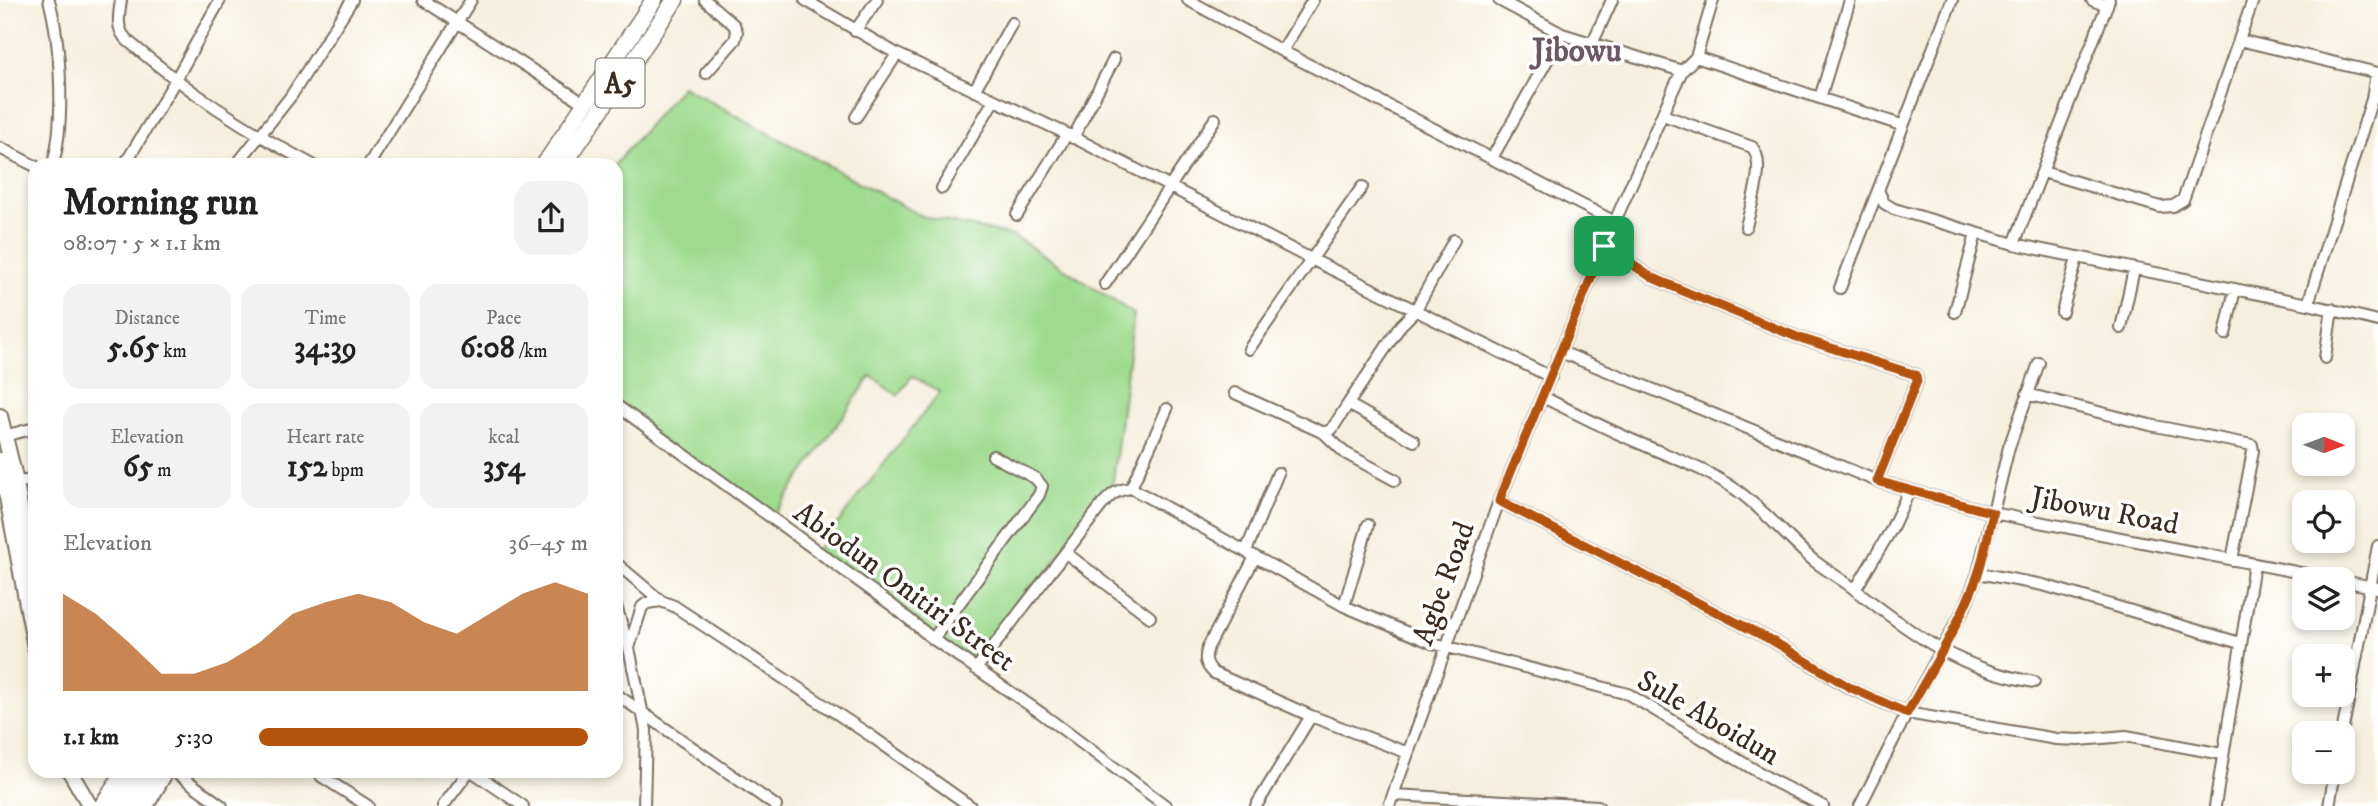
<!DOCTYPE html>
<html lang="en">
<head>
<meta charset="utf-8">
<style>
  body { margin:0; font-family:"IM FELL DW Pica",serif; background:#f2f2f2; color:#222; height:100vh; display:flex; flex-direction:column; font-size:26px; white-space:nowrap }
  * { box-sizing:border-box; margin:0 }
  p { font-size:23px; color:#767676 }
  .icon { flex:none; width:38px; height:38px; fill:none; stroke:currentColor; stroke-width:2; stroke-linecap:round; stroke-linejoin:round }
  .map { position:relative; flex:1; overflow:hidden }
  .drawer { position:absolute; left:28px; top:158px; width:595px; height:620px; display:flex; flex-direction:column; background:#fff; border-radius:21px; box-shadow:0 4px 10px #0003 }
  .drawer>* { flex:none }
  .needle { width:46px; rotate:91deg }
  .controls { position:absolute; left:2292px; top:413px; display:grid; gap:14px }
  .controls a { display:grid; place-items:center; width:63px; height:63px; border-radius:14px; background:#fff; box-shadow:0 4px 10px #0003; font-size:35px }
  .pin { position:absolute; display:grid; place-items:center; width:60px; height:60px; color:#fff; margin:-30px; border-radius:14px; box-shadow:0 4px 10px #0006 }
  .round { display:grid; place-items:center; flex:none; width:74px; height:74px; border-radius:21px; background:#f2f2f2 }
  .summary { display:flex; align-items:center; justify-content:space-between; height:119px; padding:0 35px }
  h1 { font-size:38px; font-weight:700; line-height:52px }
  .metrics { display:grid; grid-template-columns:repeat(3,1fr); gap:10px; height:119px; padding:7px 35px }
  .metrics div { display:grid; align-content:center; border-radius:18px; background:#f2f2f2; text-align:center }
  .metrics b { font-size:30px; font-weight:700 }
  .metrics small { font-size:19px; font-weight:400 }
  .metrics p { font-size:19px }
  .chart { height:196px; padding:14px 35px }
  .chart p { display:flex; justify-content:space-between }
  .chart svg { width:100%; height:126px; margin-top:7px; fill:#b45309; opacity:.7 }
  ul { padding:0 35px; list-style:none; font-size:23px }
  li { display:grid; grid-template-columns:112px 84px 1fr; align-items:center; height:52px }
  li i { height:18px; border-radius:9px; background:#b45309 }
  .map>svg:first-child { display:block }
  .green { fill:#9fdb8f; stroke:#6d8256; stroke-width:2 }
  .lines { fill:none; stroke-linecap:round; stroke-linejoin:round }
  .minor-casing { stroke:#7c6f61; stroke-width:14 }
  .major-casing { stroke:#7c6f61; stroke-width:18 }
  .highway-casing { stroke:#7c6f61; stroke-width:19 }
  .minor { stroke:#fff; stroke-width:10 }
  .major { stroke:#fff; stroke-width:14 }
  .highway { stroke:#fff; stroke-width:16 }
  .route-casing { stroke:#fff; stroke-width:14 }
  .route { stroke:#b45309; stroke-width:9 }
  .labels { text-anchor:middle; stroke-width:7; stroke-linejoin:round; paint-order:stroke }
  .shield { fill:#fff; stroke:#766a62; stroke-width:2 }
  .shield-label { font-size:28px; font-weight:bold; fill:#3b2a1e }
  .street-label { font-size:30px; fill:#3b2a1e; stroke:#fff }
  .quarter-label { font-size:33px; font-weight:bold; fill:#6b5862; stroke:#fff }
</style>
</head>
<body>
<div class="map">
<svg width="2378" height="806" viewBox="0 0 2378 806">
  <rect width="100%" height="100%" fill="#fff"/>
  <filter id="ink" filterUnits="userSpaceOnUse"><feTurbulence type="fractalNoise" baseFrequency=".0143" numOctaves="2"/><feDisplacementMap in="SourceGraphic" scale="14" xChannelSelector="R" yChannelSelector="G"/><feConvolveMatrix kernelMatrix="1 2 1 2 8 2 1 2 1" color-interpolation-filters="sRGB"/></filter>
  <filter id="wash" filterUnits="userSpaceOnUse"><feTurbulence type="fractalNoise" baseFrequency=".00686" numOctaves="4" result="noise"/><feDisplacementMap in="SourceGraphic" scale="28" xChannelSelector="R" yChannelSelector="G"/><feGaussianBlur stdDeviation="1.57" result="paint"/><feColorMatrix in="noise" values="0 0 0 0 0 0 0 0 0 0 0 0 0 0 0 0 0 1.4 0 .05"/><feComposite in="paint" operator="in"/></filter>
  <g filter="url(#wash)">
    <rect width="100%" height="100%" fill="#f5efdd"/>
    <path class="green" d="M682,86l239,130 93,20 120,78 -21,167 -134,185 -163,-115 124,-159 -28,-16 -14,19 -27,-19 -100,143 -155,-111 -1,-244z"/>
  </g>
  <g filter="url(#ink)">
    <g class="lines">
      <g class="minor-casing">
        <path id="minor" d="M49,0c12,44 16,121 4,164
          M121,0c-2,16 -6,29 7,41 59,50 115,87 183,123
          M423,0l162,104
          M705,0l29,25 3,7 -2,8 -29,33
          M805,0l92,54 170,80 244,125 240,118
          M1188,0l94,51 333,171
          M1499,0l63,34 120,37
          M2092,0l15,6
          M855,31l22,-31
          M2239,40l139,33
          M1592,44l20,-44
          M1282,51l31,-51
          M1696,57l205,68
          M974,91l38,-68
          M1820,98l30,-98
          M1663,115l89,32c15,16 -2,60 -6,80
          M856,117l41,-63
          M1073,138l41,-79
          M0,148l35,18
          M1492,158l70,-124
          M125,164l50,-83 45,-81
          M237,164l54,-68 61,-96
          M369,164l102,-164
          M2043,172l117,35 13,-1 10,-6 70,-200
          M942,188l52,-88
          M1878,190l6,13 10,6 120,35 294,60 70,17
          M1017,215l50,-81
          M2014,244l95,-244
          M1604,246l47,31 37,16 109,44 119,38 1,6 -40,100
          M1105,284l110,-165
          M1840,288l112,-288
          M2308,304l64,-205 4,-26
          M1955,312l21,-78
          M2062,312l15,-54
          M2121,328l13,-59
          M2225,334l10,-45
          M1249,349l113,-162
          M1561,352l316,129 116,32 339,66
          M2325,358l7,-49
          M1235,393l89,40 8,-4 16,-25
          M2027,394l123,31 102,20 1,6 -21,109
          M1543,397c32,16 63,32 96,46 32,14 67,26 96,46 28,19 52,49 78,71 14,11 30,20 44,31 59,45 101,78 177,91
          M616,405l277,201 40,33 108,74 125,93
          M1324,433l21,20 50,27
          M4,436l31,-8
          M1414,441l-66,-37 53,-79 14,-14 39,-71
          M16,482l19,-2
          M1131,488l36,-79
          M1499,501l274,140 75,46 59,26 149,26 23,1 47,-4 96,18
          M1246,551l32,-78
          M1066,553l84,64
          M1255,557l-47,90c-4,12 -3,17 6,26l97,43 97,37
          M616,563l45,38 13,5 197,130 99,70
          M1978,573l65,12 197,58
          M2343,581l35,7
          M1855,590l36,-60 18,-39
          M616,606l13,42 17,82 -2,76
          M1344,606l24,-81
          M933,639l106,-144 3,-9 -7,-8 -42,-22
          M629,648l13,-41 5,-4 14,-2
          M976,669l126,-164c9,-11 15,-15 29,-17l213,118 88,37 196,51 147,88 48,24
          M616,694l160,112
          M2342,733l36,-187
          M173,770l49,36
          M326,770l-5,6 47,30
          M470,770l53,36
          M1393,795l205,11
          M443,806l27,-36
          M1256,806l55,-90
          M1389,806l110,-305 105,-255 69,-156 9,-19 14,-14 17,-57
          M1860,806l47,-93 58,-106 13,-34 31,-126 30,-84
          M2215,806l39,-242
          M2329,806l6,-34"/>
      </g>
      <g class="major-casing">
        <path id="major" d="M0,416l16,66 18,110
          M0,460l35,187
          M69,770l21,36
          M101,806l24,-36
          M146,806l21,-36"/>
      </g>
      <g class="highway-casing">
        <path id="highway" d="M545,164l109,-164
          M564,164l111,-164
          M117,806l25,-36
          M132,806l25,-36"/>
      </g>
      <use href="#minor" class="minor"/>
      <use href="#major" class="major"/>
      <use href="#highway" class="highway"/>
    </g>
  </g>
  <g class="lines" filter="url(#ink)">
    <g class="route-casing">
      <path id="route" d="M1604,246l47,31 37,16 109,44 119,38 1,6 -40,100 116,32c-5,21 -9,44 -16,64 -18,48 -45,92 -70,136l-58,-26 -76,-46 -274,-140z"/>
    </g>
    <use href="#route" class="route"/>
  </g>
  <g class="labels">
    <rect class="shield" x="595.5" y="58.5" width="49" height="49" rx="5"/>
    <g class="shield-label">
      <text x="620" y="93">A5</text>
    </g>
    <g class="street-label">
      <text transform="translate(2105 510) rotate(11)" y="10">Jibowu Road</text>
      <text transform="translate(1443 583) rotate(-70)" y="10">Agbe Road</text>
      <text transform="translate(905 586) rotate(36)" y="10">Abiodun Onitiri Street</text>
      <text transform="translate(1709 717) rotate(30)" y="10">Sule Aboidun</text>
    </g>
    <g class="quarter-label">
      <text x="1577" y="61">Jibowu</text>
    </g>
  </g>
</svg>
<div class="controls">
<a><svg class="needle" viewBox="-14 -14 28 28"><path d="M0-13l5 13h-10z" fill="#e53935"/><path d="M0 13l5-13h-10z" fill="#767676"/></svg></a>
<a><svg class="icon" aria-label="locate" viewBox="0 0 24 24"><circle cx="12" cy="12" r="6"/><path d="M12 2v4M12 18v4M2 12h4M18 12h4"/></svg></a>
<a><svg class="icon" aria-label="layers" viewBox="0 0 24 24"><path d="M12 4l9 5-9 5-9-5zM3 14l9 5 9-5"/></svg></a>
<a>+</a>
<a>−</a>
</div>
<div class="pin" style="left:1604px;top:246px;background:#1e9e55"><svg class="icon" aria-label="arrive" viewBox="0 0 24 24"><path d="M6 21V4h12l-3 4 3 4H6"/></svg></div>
<section class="drawer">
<div class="summary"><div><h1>Morning run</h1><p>08:07 · 5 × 1.1 km</p></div><a class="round"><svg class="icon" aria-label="share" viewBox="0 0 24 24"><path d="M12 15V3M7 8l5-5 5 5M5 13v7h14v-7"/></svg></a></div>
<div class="metrics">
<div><p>Distance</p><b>5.65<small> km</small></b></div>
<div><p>Time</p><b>34:39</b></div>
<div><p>Pace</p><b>6:08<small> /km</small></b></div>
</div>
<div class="metrics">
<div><p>Elevation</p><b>65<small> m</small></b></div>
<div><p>Heart rate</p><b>152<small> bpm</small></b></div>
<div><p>kcal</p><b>354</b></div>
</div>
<div class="chart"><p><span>Elevation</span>36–45 m</p>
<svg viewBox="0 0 160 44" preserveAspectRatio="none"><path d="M0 44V10L10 17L20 27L30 38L40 38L50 34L60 27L70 17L80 13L90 10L100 13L110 20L120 24L130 17L140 10L150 6L160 10V44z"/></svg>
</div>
<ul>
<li><b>1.1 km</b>5:30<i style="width:100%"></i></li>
</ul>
</section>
</div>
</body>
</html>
